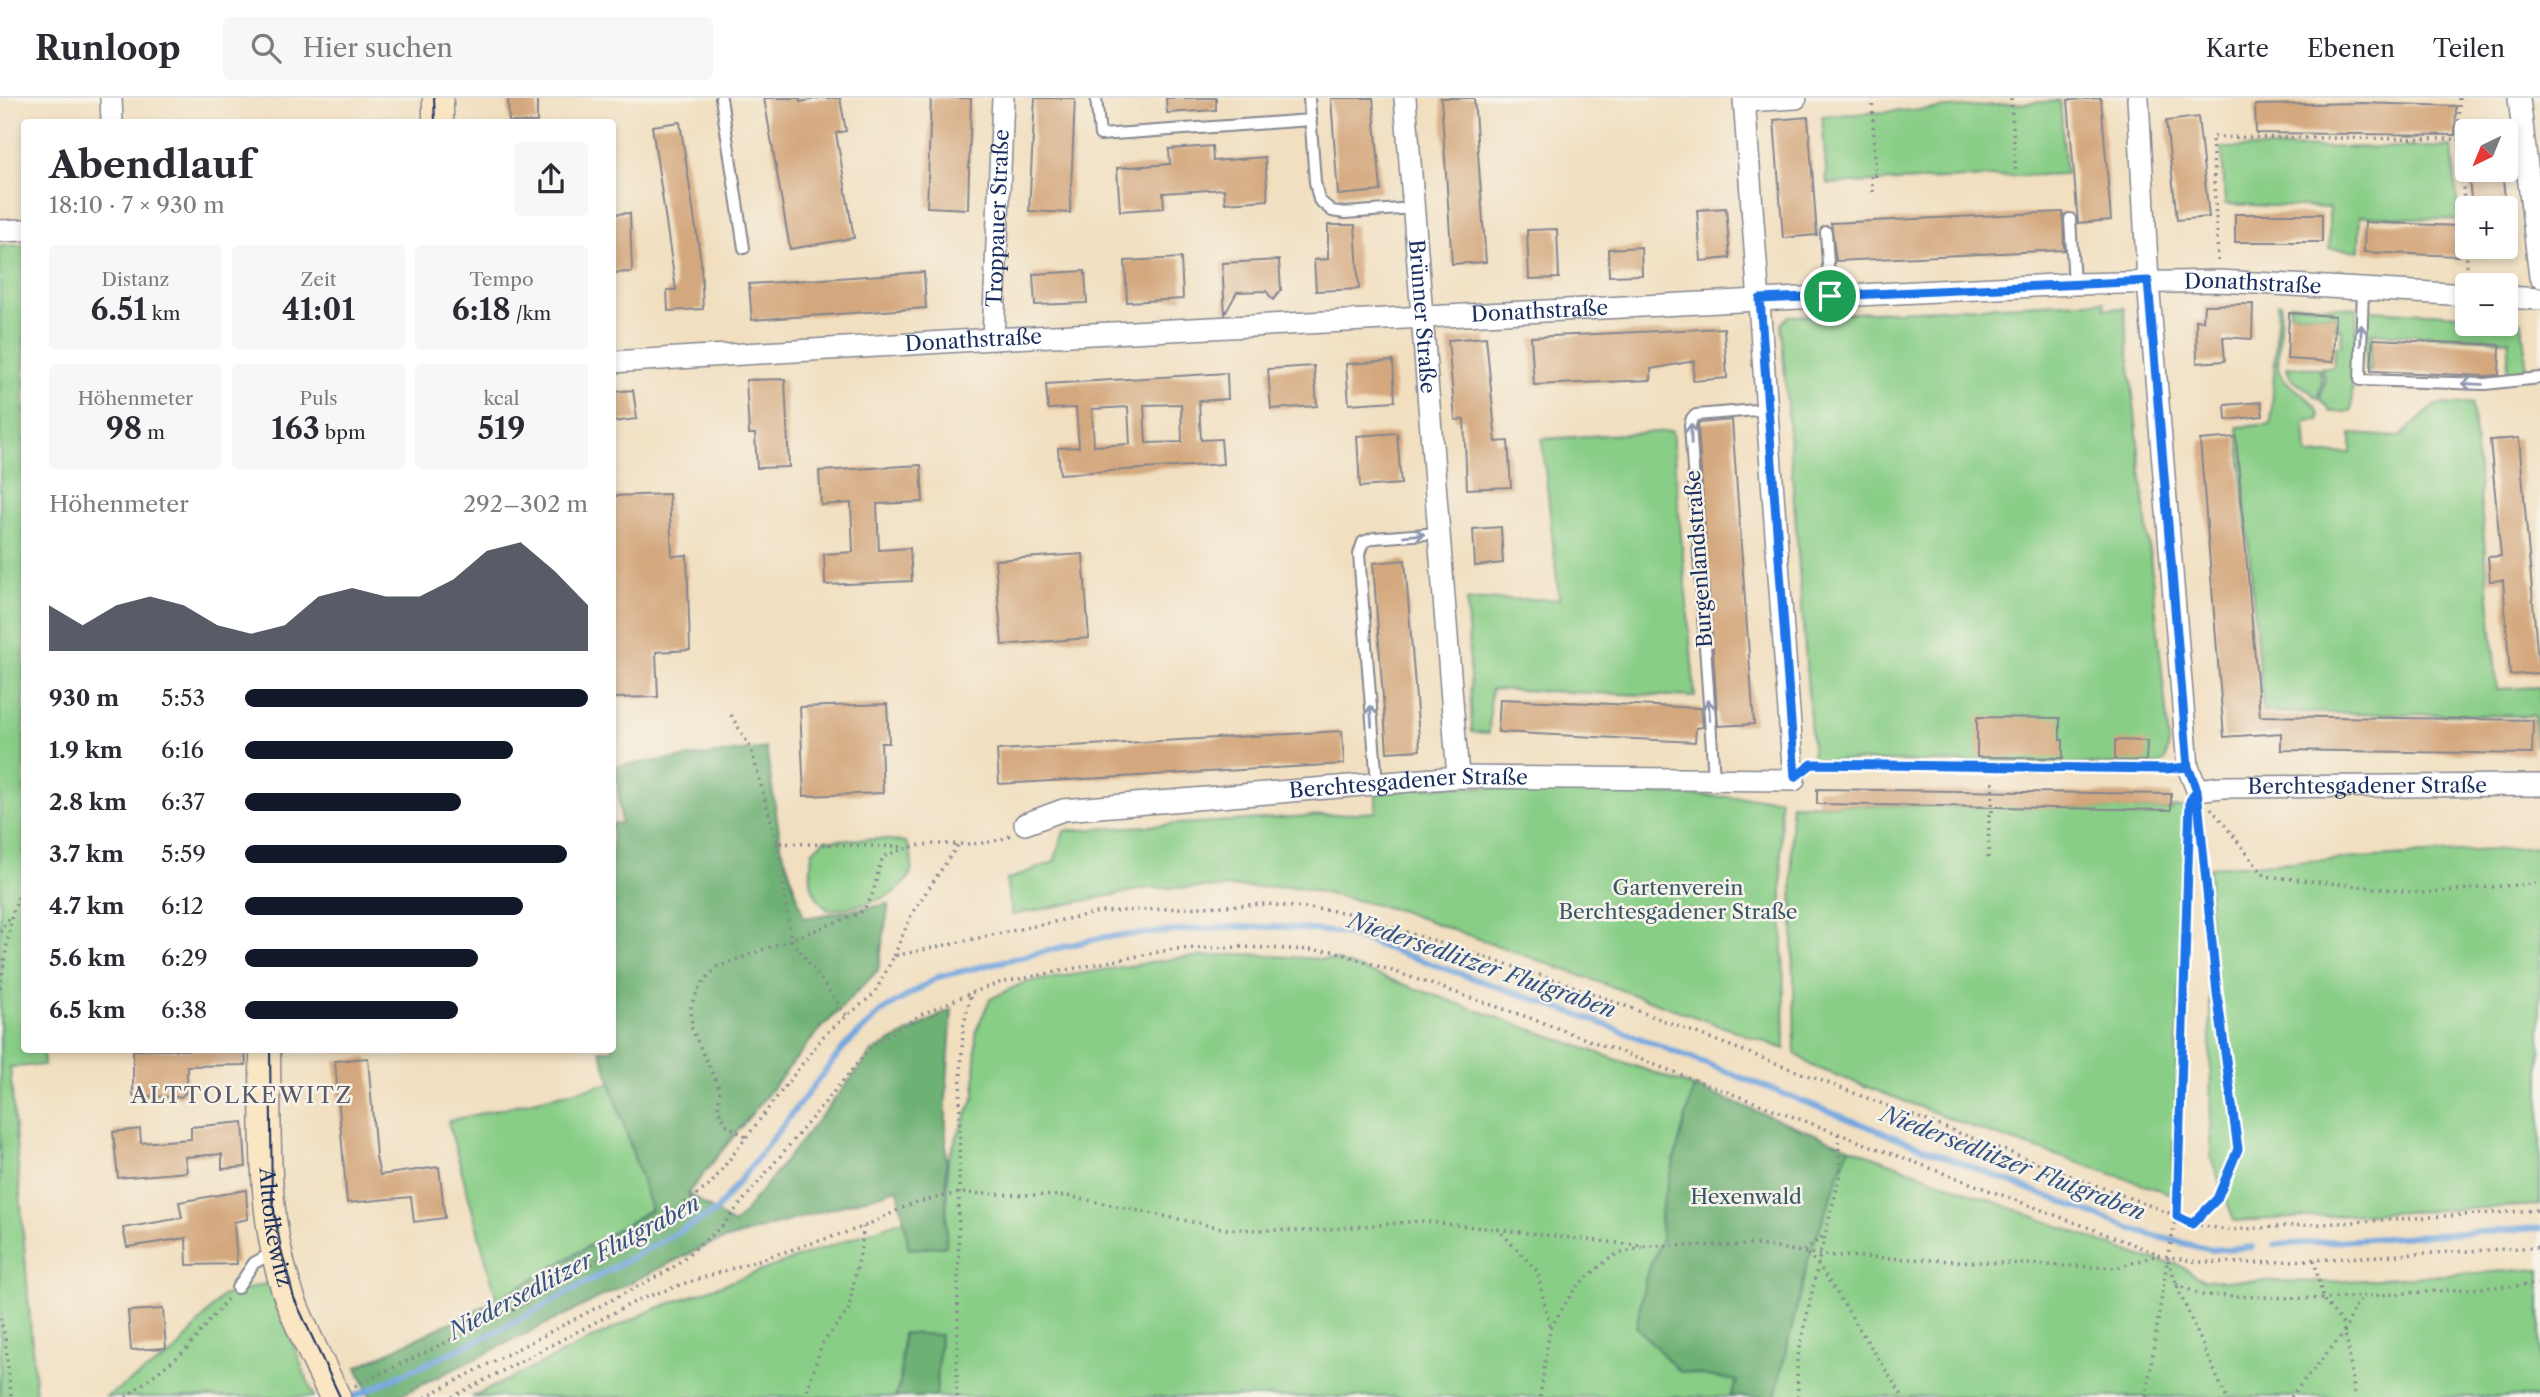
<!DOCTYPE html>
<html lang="de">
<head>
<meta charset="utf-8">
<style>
  body { margin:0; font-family:"Libre Caslon Text",serif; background:#f7f7f7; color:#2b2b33; height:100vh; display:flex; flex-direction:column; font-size:26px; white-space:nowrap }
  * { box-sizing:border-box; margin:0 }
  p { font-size:23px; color:#7c7c81 }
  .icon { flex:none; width:38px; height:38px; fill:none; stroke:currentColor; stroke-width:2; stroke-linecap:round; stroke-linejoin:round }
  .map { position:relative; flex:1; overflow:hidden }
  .sheet { position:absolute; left:21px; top:21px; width:595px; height:934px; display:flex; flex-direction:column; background:#fff; border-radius:7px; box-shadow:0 4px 10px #0003 }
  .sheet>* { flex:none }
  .needle { width:46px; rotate:223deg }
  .controls { position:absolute; left:2455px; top:21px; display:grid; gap:14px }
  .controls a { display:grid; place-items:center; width:63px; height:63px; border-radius:7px; background:#fff; box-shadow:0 4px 10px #0003; font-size:35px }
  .pin { position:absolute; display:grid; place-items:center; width:60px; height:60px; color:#fff; margin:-30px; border:4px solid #fff; border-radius:50%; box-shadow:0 2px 7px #0007 }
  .round { display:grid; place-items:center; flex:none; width:74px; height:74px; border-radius:7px; background:#f7f7f7 }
  .summary { display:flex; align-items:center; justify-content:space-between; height:119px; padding:0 28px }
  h1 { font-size:38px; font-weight:700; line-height:52px }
  .stats { display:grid; grid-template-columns:repeat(3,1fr); gap:10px; height:119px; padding:7px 28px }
  .stats div { display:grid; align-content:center; border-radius:7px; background:#f7f7f7; text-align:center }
  .stats b { font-size:30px; font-weight:700 }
  .stats small { font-size:19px; font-weight:400 }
  .stats p { font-size:19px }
  .chart { height:196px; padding:14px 28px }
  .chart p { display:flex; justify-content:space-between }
  .chart svg { width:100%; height:126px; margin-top:7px; fill:#111827; opacity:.7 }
  ul { padding:0 28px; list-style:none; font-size:23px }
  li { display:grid; grid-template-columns:112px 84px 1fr; align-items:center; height:52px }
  li i { height:18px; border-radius:9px; background:#111827 }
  header { display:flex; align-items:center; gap:42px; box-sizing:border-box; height:98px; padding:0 35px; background:#fff; border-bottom:2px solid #e1e1e2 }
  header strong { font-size:33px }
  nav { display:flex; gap:38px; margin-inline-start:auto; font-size:24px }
  .search { width:490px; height:63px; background:#f7f7f7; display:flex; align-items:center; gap:18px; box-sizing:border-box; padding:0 24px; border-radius:7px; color:#7c7c81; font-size:26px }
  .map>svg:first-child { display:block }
  .green { fill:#89ce87; stroke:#527e72; stroke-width:2 }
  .forest { fill:#6eb174; stroke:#447069; stroke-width:2 }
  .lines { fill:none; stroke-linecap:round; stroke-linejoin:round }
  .stream { stroke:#72a6de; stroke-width:6 }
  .building { fill:#d4a87e; fill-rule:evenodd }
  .service-casing { stroke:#86878f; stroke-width:14 }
  .minor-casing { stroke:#86878f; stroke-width:24 }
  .secondary-casing { stroke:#86878f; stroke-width:33 }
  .path { stroke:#86878f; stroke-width:3.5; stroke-dasharray:2 5; stroke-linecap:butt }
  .service { stroke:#fff; stroke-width:10 }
  .minor { stroke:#fff; stroke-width:21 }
  .secondary { stroke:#fbe6c4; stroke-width:30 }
  .tram { stroke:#1b2f5e; stroke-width:2 }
  .oneway { stroke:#8d97ae }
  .route-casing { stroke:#fff; stroke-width:14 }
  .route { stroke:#1a73e8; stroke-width:9 }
  .labels { text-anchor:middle; stroke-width:5; stroke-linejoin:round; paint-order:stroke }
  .street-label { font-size:21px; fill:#1b2f5e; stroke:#f7f3e8 }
  .park-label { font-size:21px; fill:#365768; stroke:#f7f3e8 }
  .water-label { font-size:23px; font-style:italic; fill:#355384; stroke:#f7f3e8 }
  .neighbourhood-label { font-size:23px; letter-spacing:2px; fill:#5c5969; stroke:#f7f3e8 }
</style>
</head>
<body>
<header>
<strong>Runloop</strong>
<div class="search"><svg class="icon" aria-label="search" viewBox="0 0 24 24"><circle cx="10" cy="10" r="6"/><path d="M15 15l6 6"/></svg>Hier suchen</div>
<nav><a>Karte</a><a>Ebenen</a><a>Teilen</a></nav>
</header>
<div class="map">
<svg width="2540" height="1299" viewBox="0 0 2540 1299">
  <rect width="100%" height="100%" fill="#f7f3e8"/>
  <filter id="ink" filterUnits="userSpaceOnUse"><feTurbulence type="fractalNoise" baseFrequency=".0143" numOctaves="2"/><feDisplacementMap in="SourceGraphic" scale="14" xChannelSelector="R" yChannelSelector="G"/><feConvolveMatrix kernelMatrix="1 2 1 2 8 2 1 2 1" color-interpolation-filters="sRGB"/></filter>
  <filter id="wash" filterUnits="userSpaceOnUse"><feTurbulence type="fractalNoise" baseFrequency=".00686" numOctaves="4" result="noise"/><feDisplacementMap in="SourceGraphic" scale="28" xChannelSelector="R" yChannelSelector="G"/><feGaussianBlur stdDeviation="1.57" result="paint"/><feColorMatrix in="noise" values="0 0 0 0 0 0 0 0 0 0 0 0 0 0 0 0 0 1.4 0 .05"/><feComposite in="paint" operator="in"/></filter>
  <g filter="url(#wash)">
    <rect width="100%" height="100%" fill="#f1dfc0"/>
    <path class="green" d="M2060,3l6,73 -239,10 -5,-68z
      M2452,49l7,73 -99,-4 -1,35 -30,-3v-40l-104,-4 -3,-56z
      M24,147v805h19l1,15 -34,2 26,330h-36v-1151z
      M2104,203l1,8 19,-1 41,392 4,44 -4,17 -6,4 -346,-5 -32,-436 8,-8z
      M2278,205h3l-3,65c7,23 41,27 42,52l-15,1 2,34 44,-2v-19l49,3 35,-32 37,-2 25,286 43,-2v58h-5l-1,-29 -271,-4 -25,-285 33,-3z
      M2290,206l67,4 -6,104h-20l-11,-14 5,-18 -4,-13 12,1 2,-22h6l1,-17h-7l1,-13 -46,-3z
      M2367,212l100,5 1,9h38v-7l8,1 8,5 5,50 -20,1 2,-34 -137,-7 -2,39 -5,-6z
      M2287,269l32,1 3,13 -4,17 -28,-21z
      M1672,333l23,266 -204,-8 -2,44 -17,-1 -5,-132 92,-1 -17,-160z
      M1448,688l332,13 5,250 -387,-139 -100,-23 -149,1 -137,27 -6,-35 48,-18 10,-31 312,-19v-20z
      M1988,693h10v15l173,4v-3h15l-14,387 -189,-63 -171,-65 -17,-13 -4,-249 196,3z
      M882,741l24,3c26,52 -40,64 -78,68 -21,-20 -18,-31 -16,-58l12,-12z
      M2540,749v358l-306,16 -23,-63 -2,-291z
      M1245,856l90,6 359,127 -34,126 2,26 -16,37 33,95 58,10 -7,16h-794l4,-61 -37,-3 -3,50 -5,14h-423l180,-87 253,-91 4,30 37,-3 2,-88 27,-63 1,-64 14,-32 33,-16 155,-25z
      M610,985l41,126 -154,91 -49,-179z
      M1849,1049l295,111 33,6 27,16 126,2 210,-13v128h-765l33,-137z
      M269,1185l45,114h-208l69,-45 47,-56z"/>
    <path class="forest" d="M766,650l15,97 23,73 85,-14 -11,66 -63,65 -127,158 46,32 139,-174 79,-42 -6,90v147l-37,3 -11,-60 -191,56 -310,152h-27l-13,-30 140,-67 154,-90 -51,-160h12v-226l9,-1 -5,-57z
      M1694,989l155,60 -41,113 -33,137h-45l7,-16 -58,-10 -43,-44 10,-51 16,-37 -2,-26z
      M903,1235l37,2 -4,62h-41l5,-14z"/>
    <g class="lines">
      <path class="stream" d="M2275,1147l265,-17
        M353,1299l143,-65 219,-120 129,-165 37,-35 57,-35 166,-40 119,-10h61l58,6 243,84 558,216 68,17 41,-3"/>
    </g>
    <g id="blocks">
      <path class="building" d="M508,0h29v24h-28z
        M764,0h36v4l20,-4h20l6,33 -10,2 18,105 -64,11z
        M931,0h40l-3,111 -41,-2z
        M1035,0h40l-5,115 -41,-2z
        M1166,0h50v12l-49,3z
        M1331,0h42l8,93 -43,4z
        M1441,0h33l12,164 -34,2z
        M2101,0l10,122 -33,3 -10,-123z
        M2361,5l95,3 -1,29 -199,-2 -1,-28z
        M1808,19l9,118 -34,3 -9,-118z
        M2198,19l11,100 -32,3 -11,-99z
        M680,24l21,140 2,47 -35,2 -1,-21h9l-24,-164z
        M1212,48l1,15 52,-4 3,43 -43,3 -1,-14 -61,4 1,15 -44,3 -3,-43 53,-4 -1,-15z
        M2468,72h34l4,38h-34z
        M1726,110l4,50 -29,3 -4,-51z
        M2063,114l1,38 -228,11 -5,-38z
        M630,115l2,59 -20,1v-59z
        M2235,116h87v28h-87z
        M2365,124l94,4 -1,30 -94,-4z
        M1328,127h27l4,64 -43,2 -2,-31 14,-1z
        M1557,131l2,49 -30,1 -2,-49z
        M1641,149l1,28 -33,1 -1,-27z
        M1181,160l2,41 -56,3 -2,-41z
        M1279,162l2,30 -8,10 -7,-9 -29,1 -12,22 -3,-51z
        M1085,173l2,32 -52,2 -2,-31z
        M924,174l2,36 -174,12 -3,-36z
        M2253,206l-1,35 -29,-2 2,24 -28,2 -1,-43 7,1 1,-16z
        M2289,215l46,3 -2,46 -46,-3z
        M1724,230l3,50 -34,3 1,-20 -43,8v11l-117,5 -3,-48z
        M1486,239l10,105 12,-1 3,46 -44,2 -3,-70 -9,1 -7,-80z
        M2373,241l127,6 -1,30 -14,1 -114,-5z
        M1393,263l2,40 -46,3 -3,-40z
        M1314,268l3,40 -46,3 -3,-40z
        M1227,275l1,26 -29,2 2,39 20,-1 2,25 -163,10 -2,-26 21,-1 -3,-39 -28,1 -2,-25zM1181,306l1,38 -36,1 -2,-38zM1128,309l2,37 -36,2 -2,-37z
        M785,281l4,88 -32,1 -2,-34h-6l-3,-54z
        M633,292l4,29 -25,3v-30z
        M2261,304l2,14 -37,4 -1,-15z
        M1732,322l22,304 -36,2 -20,-300 1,-3z
        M1397,335l4,51 -41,3 -3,-51z
        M2236,339l24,279 273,4 -1,34 -251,-4v-17l-57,4 -24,-297z
        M2519,340l20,235 -29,2 -7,-95 -13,1 -2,-24 13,-1 -11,-116z
        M921,367l2,37 -46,2 2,46 31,-2 2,33 -87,4 -1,-31 29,-2 -2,-49 -30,2 -2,-34z
        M669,396l3,62 15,-1 3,95 -34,2 2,45 -46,1v-202z
        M1501,429l2,36 -28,3 -2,-37z
        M1083,456l6,84 -87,7 -7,-85z
        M1405,462l15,190 -33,2 -14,-189z
        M1500,601l201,9 2,19 -7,1 -1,14 -197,-10z
        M887,606l2,39h-8l2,50 -79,3 -4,-89z
        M1977,619l83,1v22h3v18l-86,-1z
        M1342,633l2,33 -345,20 -2,-34z
        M2115,642l32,1 -1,20h-31z
        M1817,691l354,5v16l-354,-6z
        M133,952h112l1,15 -59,1v25l-6,6 -48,-1z
        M368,960l8,99 4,18 59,-8 6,51 -31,4 -3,-25 -64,6 -12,-142z
        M243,1024l3,45 -24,2v-15l-37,3 2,15 -69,6 -5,-46 27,-3 1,14 50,-4v-12z
        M246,1092l2,29 -14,3 3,42 -50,1 -1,-27 -59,9 -4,-19 59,-10 -3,-16z
        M163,1211l3,39 -35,2 -3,-39z"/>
    </g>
  </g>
  <g filter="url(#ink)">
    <use href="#blocks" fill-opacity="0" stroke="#86878f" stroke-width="2"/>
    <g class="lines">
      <g class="service-casing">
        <path id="service" d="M721,0l23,150
          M1096,0l4,37 211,-15
          M1309,0l6,84 4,18 13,11 13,2 69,-5
          M2070,121l4,65
          M1826,134l4,64
          M2363,191l-3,91 125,4 55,-6
          M1714,680l-24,-353 2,-7 4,-3 72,-6
          M1377,686l-18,-230 4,-12 11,-4 65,-5
          M237,1190l17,-25 20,-11"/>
      </g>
      <g class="minor-casing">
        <g id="minor">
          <path d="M111,0l1,24"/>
          <path id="s1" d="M1405,0l53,679"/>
          <path id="s2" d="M2138,0l10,183 40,486 9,23 25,-3 318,-2"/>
          <path d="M2519,0l21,179"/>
          <path d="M1745,3l51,-3"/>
          <path d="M0,133l24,-1"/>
          <path d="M2506,199l34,2"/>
          <path id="s3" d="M993,241l10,-241"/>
          <path id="s4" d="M612,264l381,-23 1081,-55 145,-3 249,14"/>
          <path id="s5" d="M1025,726l38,-14 395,-33 336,3 -50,-682"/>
        </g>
      </g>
      <g class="secondary-casing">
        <g id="secondary">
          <path d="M438,24v-24"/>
          <path id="s6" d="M265,952c1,83 -4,171 25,249 13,34 30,66 45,98"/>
        </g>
      </g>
      <path class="path" d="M1872,0l4,84
        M2011,0l5,77
        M2459,0v41
        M1873,94l-2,-18h5
        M2218,163l-6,-124 247,2 7,84 1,52
        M731,617l20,34 26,94 126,4
        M1812,666l356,4
        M2211,710l54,68 156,17 119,-10
        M777,745l14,96 56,77
        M1988,760l1,-43h3l1,-36
        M0,834l11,-16
        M894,858l18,-43 46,-68
        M0,890l12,-74 12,-31
        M745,1039l-19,-13 -8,-15 2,-19 -28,-61 -1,-24 10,-20 16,-18 141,-53c19,-14 16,-37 25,-57 17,-8 35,-13 55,-13 22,0 53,2 73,-9
        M2192,1126l25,-25 21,-50 -21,-156 -19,-184
        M1497,1130l40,43 13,57
        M1804,1153l19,-15
        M1807,1156l11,10 85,133
        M2168,1162l12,34 46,103
        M2314,1162l9,39 19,24 6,23 7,51
        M2176,1186l26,11 121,4 217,-15
        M0,1220l5,19 6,60
        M355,1288l160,-77 114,-67 81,-57 115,-151 49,-40 20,-38 206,-44 166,-8 78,8 221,71 612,233 15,8 37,6 311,-20
        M126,1299l59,-46 42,-52
        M425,1299l246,-128 51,-43 149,-179 49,-32 51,-22
        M452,1299l186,-97 48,-17 177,-56 50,-24 46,-10 109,3 158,33 82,2 113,-10 223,25 115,-1 61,10 296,13 42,-13 40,7 57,1 285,-16
        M805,1299l17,-53 26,-33 14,-67 1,-17
        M957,1299l3,-302 3,-66 8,-36 28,-10 175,-34 70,-2 90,4 196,67 629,236
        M1540,1299l10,-69 26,-41 36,-31 30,-9
        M1798,1299l-1,-36 23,-106 20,-79 -2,-43
        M2146,1299l23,-147 8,-34 13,-408
        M2290,1299l54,-64 11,-26 7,-10"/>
      <use href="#service" class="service"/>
      <use href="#minor" class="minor"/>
      <use href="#secondary" class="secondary"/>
      <path class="tram" d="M434,0l1,24
        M270,952l2,150 9,49 13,49 46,99"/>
    </g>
    <defs><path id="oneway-shaft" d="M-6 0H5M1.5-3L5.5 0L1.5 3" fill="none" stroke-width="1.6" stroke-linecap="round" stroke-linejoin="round" transform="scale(1.75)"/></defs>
    <g class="oneway">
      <use href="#oneway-shaft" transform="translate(2361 237) rotate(-88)"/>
      <use href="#oneway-shaft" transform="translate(2472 286) rotate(-178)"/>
      <use href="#oneway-shaft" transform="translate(1691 336) rotate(-91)"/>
      <use href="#oneway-shaft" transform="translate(1414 437) rotate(-5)"/>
      <use href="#oneway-shaft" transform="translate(1709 612) rotate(-94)"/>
      <use href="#oneway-shaft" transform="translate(1371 618) rotate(-94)"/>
    </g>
  </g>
  <g class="lines" filter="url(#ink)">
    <g class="route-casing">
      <path id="route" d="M1830,198l318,-15 40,486 9,23 -7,11 -13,415 15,8 25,-25 21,-50 -21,-156 -20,-203 -9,-23 -23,2 -353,-5 -17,13 -35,-478 70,-3"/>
    </g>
    <use href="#route" class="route"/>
  </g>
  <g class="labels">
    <g class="street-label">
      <text dy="7" stroke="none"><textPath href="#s3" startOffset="121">Troppauer Straße</textPath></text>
      <text dy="7" stroke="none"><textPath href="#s4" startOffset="1643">Donathstraße</textPath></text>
      <text dy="7" stroke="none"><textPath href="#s4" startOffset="929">Donathstraße</textPath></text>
      <text dy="7" stroke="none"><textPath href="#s1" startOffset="219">Brünner Straße</textPath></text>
      <text dy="7" stroke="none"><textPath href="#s4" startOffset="362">Donathstraße</textPath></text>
      <text transform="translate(1699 461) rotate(-94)" y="7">Burgenlandstraße</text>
      <text dy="7" stroke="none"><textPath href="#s5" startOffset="387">Berchtesgadener Straße</textPath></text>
      <text dy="7" stroke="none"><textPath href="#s2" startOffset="866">Berchtesgadener Straße</textPath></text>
      <text dy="7" stroke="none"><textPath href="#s6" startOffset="178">Alttolkewitz</textPath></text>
    </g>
    <g class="park-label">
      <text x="1678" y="797">Gartenverein<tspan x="1678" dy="24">Berchtesgadener Straße</tspan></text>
      <text x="1746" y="1106">Hexenwald</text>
    </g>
    <g class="water-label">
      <text transform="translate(1482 867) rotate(19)" y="8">Niedersedlitzer Flutgraben</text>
      <text transform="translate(2013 1065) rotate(21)" y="8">Niedersedlitzer Flutgraben</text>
      <text transform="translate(574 1169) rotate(-28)" y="8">Niedersedlitzer Flutgraben</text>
    </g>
    <g class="neighbourhood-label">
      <text x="242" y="1005">ALTTOLKEWITZ</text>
    </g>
  </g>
</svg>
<div class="controls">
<a><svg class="needle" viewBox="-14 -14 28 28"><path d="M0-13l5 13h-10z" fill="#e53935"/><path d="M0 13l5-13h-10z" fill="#7c7c81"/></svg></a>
<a>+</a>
<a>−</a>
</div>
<div class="pin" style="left:1830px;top:198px;background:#1e9e55"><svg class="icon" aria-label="arrive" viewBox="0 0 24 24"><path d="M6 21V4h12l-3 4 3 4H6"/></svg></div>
<section class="sheet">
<div class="summary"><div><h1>Abendlauf</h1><p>18:10 · 7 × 930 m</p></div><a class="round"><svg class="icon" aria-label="share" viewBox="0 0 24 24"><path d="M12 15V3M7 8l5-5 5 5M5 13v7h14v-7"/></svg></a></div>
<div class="stats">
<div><p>Distanz</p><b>6.51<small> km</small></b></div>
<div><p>Zeit</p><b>41:01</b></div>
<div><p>Tempo</p><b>6:18<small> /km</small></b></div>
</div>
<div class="stats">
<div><p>Höhenmeter</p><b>98<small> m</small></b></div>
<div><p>Puls</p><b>163<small> bpm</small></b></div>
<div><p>kcal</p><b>519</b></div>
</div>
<div class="chart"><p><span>Höhenmeter</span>292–302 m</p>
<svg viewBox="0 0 160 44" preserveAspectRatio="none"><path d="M0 44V28L10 35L20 28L30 25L40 28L50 35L60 38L70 35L80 25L90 22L100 25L110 25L120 19L130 9L140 6L150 16L160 28V44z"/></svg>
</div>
<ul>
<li><b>930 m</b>5:53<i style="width:100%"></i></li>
<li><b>1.9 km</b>6:16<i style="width:78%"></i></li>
<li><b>2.8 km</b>6:37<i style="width:63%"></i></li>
<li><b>3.7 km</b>5:59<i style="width:94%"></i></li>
<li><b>4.7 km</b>6:12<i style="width:81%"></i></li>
<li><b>5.6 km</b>6:29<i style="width:68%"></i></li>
<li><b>6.5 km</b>6:38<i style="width:62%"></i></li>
</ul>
</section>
</div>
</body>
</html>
